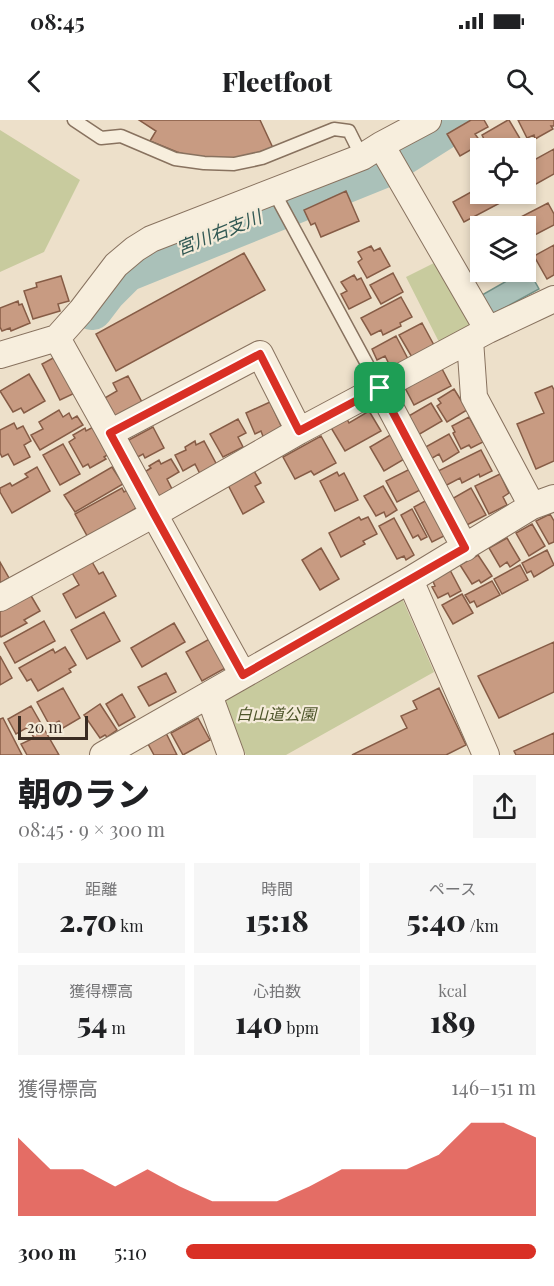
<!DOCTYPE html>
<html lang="ja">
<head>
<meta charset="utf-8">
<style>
  body { margin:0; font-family:"Playfair Display","Noto Sans JP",serif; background:#f6f6f6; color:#202124; height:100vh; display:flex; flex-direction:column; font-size:22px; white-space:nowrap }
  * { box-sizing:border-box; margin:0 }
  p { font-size:20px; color:#757577 }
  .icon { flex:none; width:33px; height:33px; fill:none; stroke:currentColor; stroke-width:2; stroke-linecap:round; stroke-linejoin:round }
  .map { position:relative; height:635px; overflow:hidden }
  .sheet { display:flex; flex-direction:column; background:#fff; flex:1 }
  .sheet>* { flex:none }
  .tools { position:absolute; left:470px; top:18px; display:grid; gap:12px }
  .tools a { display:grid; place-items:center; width:66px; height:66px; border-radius:0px; background:#fff; box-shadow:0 3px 9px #0003; font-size:30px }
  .scale { position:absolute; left:18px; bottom:15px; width:70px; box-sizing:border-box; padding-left:6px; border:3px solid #3a2c22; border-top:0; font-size:16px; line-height:21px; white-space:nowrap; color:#3a2c22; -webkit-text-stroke:4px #f4ebd9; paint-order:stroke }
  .pin { position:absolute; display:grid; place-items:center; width:51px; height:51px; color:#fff; margin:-26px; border-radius:12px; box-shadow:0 3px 9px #0006 }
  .round { display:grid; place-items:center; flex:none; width:63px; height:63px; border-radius:0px; background:#f6f6f6 }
  .overview { display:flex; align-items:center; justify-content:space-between; height:102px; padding:0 18px }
  h1 { font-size:33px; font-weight:800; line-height:45px }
  .figures { display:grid; grid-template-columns:repeat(3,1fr); gap:9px; height:102px; padding:6px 18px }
  .figures div { display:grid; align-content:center; border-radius:0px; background:#f6f6f6; text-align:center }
  .figures b { font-size:30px; font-weight:800 }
  .figures small { font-size:16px; font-weight:400 }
  .figures p { font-size:16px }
  .chart { height:168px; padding:12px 18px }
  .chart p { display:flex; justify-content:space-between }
  .chart svg { width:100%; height:108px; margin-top:6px; fill:#d93025; opacity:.7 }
  ul { padding:0 18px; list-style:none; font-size:20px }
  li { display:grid; grid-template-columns:96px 72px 1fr; align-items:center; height:45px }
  li i { height:15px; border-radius:8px; background:#d93025 }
  .status { display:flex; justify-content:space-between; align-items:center; height:42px; padding:0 30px; background:#fff; direction:ltr }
  .status svg { height:16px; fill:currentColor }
  header { display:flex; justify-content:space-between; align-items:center; height:78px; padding:0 18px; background:#fff; font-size:27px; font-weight:800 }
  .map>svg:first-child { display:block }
  .green { fill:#c8cb9e }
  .water { fill:#aac1b9; stroke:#719086; stroke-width:1.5 }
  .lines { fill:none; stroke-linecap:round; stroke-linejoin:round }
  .river { stroke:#aac1b9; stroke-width:42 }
  .building { fill:#c89b82; stroke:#865c46; stroke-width:1.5 }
  .lane-casing { stroke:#88725f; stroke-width:15 }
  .street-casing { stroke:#88725f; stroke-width:28 }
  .lane { stroke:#f7eedd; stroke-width:12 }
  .street { stroke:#f7eedd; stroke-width:26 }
  .route-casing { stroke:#fff; stroke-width:12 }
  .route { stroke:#d93025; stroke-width:8 }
  .labels { text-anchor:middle; stroke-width:4.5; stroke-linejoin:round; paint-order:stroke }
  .park-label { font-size:16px; font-style:italic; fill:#4d552a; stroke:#f4ebd9 }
  .water-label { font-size:18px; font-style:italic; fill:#325954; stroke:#f4ebd9 }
</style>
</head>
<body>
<div class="status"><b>08:45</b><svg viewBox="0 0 49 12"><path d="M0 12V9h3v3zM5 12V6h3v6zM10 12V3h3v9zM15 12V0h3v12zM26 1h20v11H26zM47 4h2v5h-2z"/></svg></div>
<header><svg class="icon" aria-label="back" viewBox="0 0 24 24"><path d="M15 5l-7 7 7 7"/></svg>Fleetfoot<svg class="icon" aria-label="search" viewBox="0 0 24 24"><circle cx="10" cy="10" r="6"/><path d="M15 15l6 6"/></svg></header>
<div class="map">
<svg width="554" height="635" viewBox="0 0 554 635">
  <rect width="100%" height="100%" fill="#ede0ca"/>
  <path class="green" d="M0,10l80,50 -36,72 -44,20z
    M438,141l36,64 -34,19 -34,-67z
    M402,478l32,74 -148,83h-40l-26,-56z"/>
  <path class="water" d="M528,149l11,20 -46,25 -11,-19z"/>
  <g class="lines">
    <path class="river" d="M92,189l13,-17 21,-21 255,-103 76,-48"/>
  </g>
  <path class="building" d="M139,0h121l13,28 -37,11h-35l-24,-7 -27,-11 6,-10z
    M471,0h13l4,7 -13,7 5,7 -7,4 1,3 -14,8 -13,-22z
    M508,0h1l16,27 -3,1h-42l-1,-2 7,-3 -4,-8z
    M518,0h36v6h-3l2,3 -18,10 -1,-4 -7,3z
    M554,29v25l-25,14 -4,-7v-16z
    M480,67v7h37l-53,28 -11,-20z
    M346,71l13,30 -38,16 -6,-14 -4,2 -7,-15z
    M548,83l6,11v11l-29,15v-14h-9l-3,-5z
    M554,125v30l-7,4 -13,-23z
    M371,126l3,5 6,-3 10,18 -23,12 -9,-16 4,-3 -4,-7z
    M244,133l21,37 -149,81 -20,-37z
    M393,153l10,19 -22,12 -11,-19z
    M354,155l3,5 4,-2 10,20 -22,11 -8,-15 6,-3 -6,-9z
    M61,156l8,25 -11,3 2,7 -27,8 -9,-28 13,-4 -1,-4z
    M401,177l11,20 -12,6 1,3 -18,9 -2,-5 -10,5 -10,-17z
    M18,181l1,4 3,-1 8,19 -19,8 -1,-3 -8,3 -2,-4v-19z
    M422,203l13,24 -22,12 -14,-24z
    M396,216l12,23 -17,9 -6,-12 -8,4 -5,-11z
    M55,237l22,35 -17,8 -18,-36z
    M440,245l11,21 -37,19 -11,-21z
    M29,254l16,27 -21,12 -3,-5 -8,4 -13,-21z
    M128,256l15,28 -29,15 -11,-20 14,-8 -4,-8z
    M552,266l2,4v71l-18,8 -19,-45 27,-11 -9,-20z
    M454,269l13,21 -20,12 -10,-16 4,-3 -3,-4z
    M270,282l13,28 -19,9 -3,-8 -6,3 -9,-21z
    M431,283l11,18 -24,14 -11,-18z
    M59,290l4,7 6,-4 3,6 5,-3 6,9 -43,25 -9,-15 12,-6 -4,-7z
    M369,291l12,20 -36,20 -15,-25 16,-9 3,6z
    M469,297l14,25 -12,6 -2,-3 -8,4 -8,-16 2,-1 -3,-6z
    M238,299l8,14 -8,4 5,10 -20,10 -13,-23z
    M14,303l3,6 6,-3 8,15 -7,4 6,12 -16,8 -6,-11 -6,3 -2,-4v-23z
    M97,305l15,27 -8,5 2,2 -16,9 -2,-4 -5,3 -14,-25 6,-4 -2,-3 12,-7 1,3z
    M153,307l11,21 -19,10 -2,-4 -9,5 -9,-17z
    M392,314l14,24 -22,13 -14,-24z
    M449,314l10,18 -16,10 -4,-8 -10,6 -7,-11z
    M321,316l15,27 -22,12 -3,-4 -16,8 -12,-22z
    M195,321l1,4 8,-4 14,26 -17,9 -6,-12 -12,7 -8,-16 11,-5 -1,-3z
    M63,324l17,30 -20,11 -17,-30z
    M481,330l11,21 -12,6 -1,-3 -17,9 -2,-5 -15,8 -7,-15z
    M171,339l8,13 -12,7 5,10 -15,9 -14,-25 8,-5 -2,-2 10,-6 2,4z
    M37,347l13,24 -38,22 -12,-21v-4l10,-5 2,3 16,-9 -3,-3z
    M112,347l11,17 -48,28 -11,-17z
    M412,348l10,21 -25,13 -11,-21z
    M254,351l7,12 -6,3 9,16 -21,12 -15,-29z
    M337,352l2,4 5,-3 14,27 -23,11 -15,-30z
    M500,354l9,19 -6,4 4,8 -18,9 -14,-28z
    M383,366l14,24 -11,7 -2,-5 -8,4 -12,-20z
    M122,368l2,4 7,-4 10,17 -16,10 3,5 -38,21 -15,-27z
    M471,368l15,27 -21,11 -15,-26z
    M427,380l19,35 -14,7 -18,-35z
    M412,389l15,28 -6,3 -3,-5 -5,3 -12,-23z
    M550,394l4,7v21l-5,2 -13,-23z
    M359,397l2,3 7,-3 9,17 -14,7 2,3 -24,13 -12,-24z
    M394,398l20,37 -8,5 -2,-4 -7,3 -18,-33z
    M532,404l13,22 -16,10 -13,-23z
    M507,418l13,22 -10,7 -3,-5 -7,5 -11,-19z
    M321,428l18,31 -19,11 -18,-30z
    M547,430l7,15 -20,12 -3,-6 -4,2 -5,-10z
    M478,435l14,21 -11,7 -2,-3 -7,4 -12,-19z
    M91,440l8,14 4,-2 13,24 -40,22 -13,-24 16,-9 -8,-14z
    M0,442l9,16 -9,5z
    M520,445l8,15 -26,14 -8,-15z
    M450,450l11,21 -11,6 -2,-4 -10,5 -6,-11 3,-1 -3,-7z
    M492,461l8,14 -23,12 -3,-6 -4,2 -5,-8z
    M30,474l10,17 -16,9 3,3 -26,14 -1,-2v-24z
    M462,474l11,19 -20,11 -11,-19z
    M104,492l16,29 -33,18 -16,-29z
    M44,501l11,20 -40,22 -11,-20z
    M174,503l11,19 -43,25 -11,-19z
    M213,517l16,29 -27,15 -16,-29z
    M554,522v50l-55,26 -21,-42z
    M65,527l11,18 -7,4 2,3 -33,19 -7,-12 -4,2 -8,-13 34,-19 2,4z
    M0,536l12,22 -12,7z
    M166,553l10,19 -27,14 -11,-19z
    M63,568l17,30 -17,10 -4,-7 -9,5 -13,-24z
    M439,568l27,57 -20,10h-94l55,-27 -6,-12 16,-7 -4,-8z
    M122,574l13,23 -16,9 -13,-22z
    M100,584l17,26 -10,7 -2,-2 -5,3 -16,-23z
    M31,586l28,49h-32l-6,-11 13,-6 -6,-11 -12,7 -8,-15z
    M3,598l19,37h-22v-36z
    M198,598l12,22 -27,15 -12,-22z
    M166,613l11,22h-23l-7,-13z
    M554,613v22h-38l-2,-4z"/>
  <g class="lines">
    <g class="lane-casing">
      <path id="lane" d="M74,0l27,18 20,-2 54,23 29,4 30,1 28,-6 72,-29 15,2 13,26
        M274,72l106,196"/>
    </g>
    <g class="street-casing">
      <path id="street" d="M381,25l107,185
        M57,218l53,95 44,81 89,161
        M470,220l4,57 58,109
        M0,235l57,-17 24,-27 35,-46 19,-16 16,-10 211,-82 19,-12 47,-25
        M380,268l85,160
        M110,313l150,-79 39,77
        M410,460l76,175
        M0,478l154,-84 145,-83 189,-101 66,-31
        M209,575l22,60
        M103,635l307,-175 122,-74 22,-8"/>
    </g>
    <use href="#lane" class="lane"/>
    <use href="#street" class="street"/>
  </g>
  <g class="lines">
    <g class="route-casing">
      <path id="route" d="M260,234l39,77 81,-43 85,160 -222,127 -89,-161 -44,-81z"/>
    </g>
    <use href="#route" class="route"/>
  </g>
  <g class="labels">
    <g class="park-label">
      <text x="276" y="600">白山道公園</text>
    </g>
    <g class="water-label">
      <text transform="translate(219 113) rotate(-22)" y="6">宮川右支川</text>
    </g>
  </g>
</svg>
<div class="tools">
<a><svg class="icon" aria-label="locate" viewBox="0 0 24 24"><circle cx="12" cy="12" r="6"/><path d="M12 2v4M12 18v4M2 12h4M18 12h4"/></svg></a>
<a><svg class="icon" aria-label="layers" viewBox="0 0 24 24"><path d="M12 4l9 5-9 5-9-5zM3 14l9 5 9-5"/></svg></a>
</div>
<div class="scale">20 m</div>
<div class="pin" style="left:380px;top:268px;background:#1e9e55"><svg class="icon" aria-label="arrive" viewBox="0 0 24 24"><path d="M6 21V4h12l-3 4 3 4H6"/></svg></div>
</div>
<section class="sheet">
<div class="overview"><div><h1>朝のラン</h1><p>08:45 · 9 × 300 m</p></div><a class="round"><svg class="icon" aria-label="share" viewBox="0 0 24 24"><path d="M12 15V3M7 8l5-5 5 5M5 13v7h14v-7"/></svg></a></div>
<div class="figures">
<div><p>距離</p><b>2.70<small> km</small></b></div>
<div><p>時間</p><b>15:18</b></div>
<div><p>ペース</p><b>5:40<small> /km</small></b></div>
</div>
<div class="figures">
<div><p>獲得標高</p><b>54<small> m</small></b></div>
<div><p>心拍数</p><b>140<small> bpm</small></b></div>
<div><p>kcal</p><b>189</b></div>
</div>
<div class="chart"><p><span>獲得標高</span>146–151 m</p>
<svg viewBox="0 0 160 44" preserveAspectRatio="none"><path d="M0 44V12L10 25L20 25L30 32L40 25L50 32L60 38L70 38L80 38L90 32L100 25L110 25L120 25L130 19L140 6L150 6L160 12V44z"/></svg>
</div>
<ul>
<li><b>300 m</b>5:10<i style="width:100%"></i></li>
</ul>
</section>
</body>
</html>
